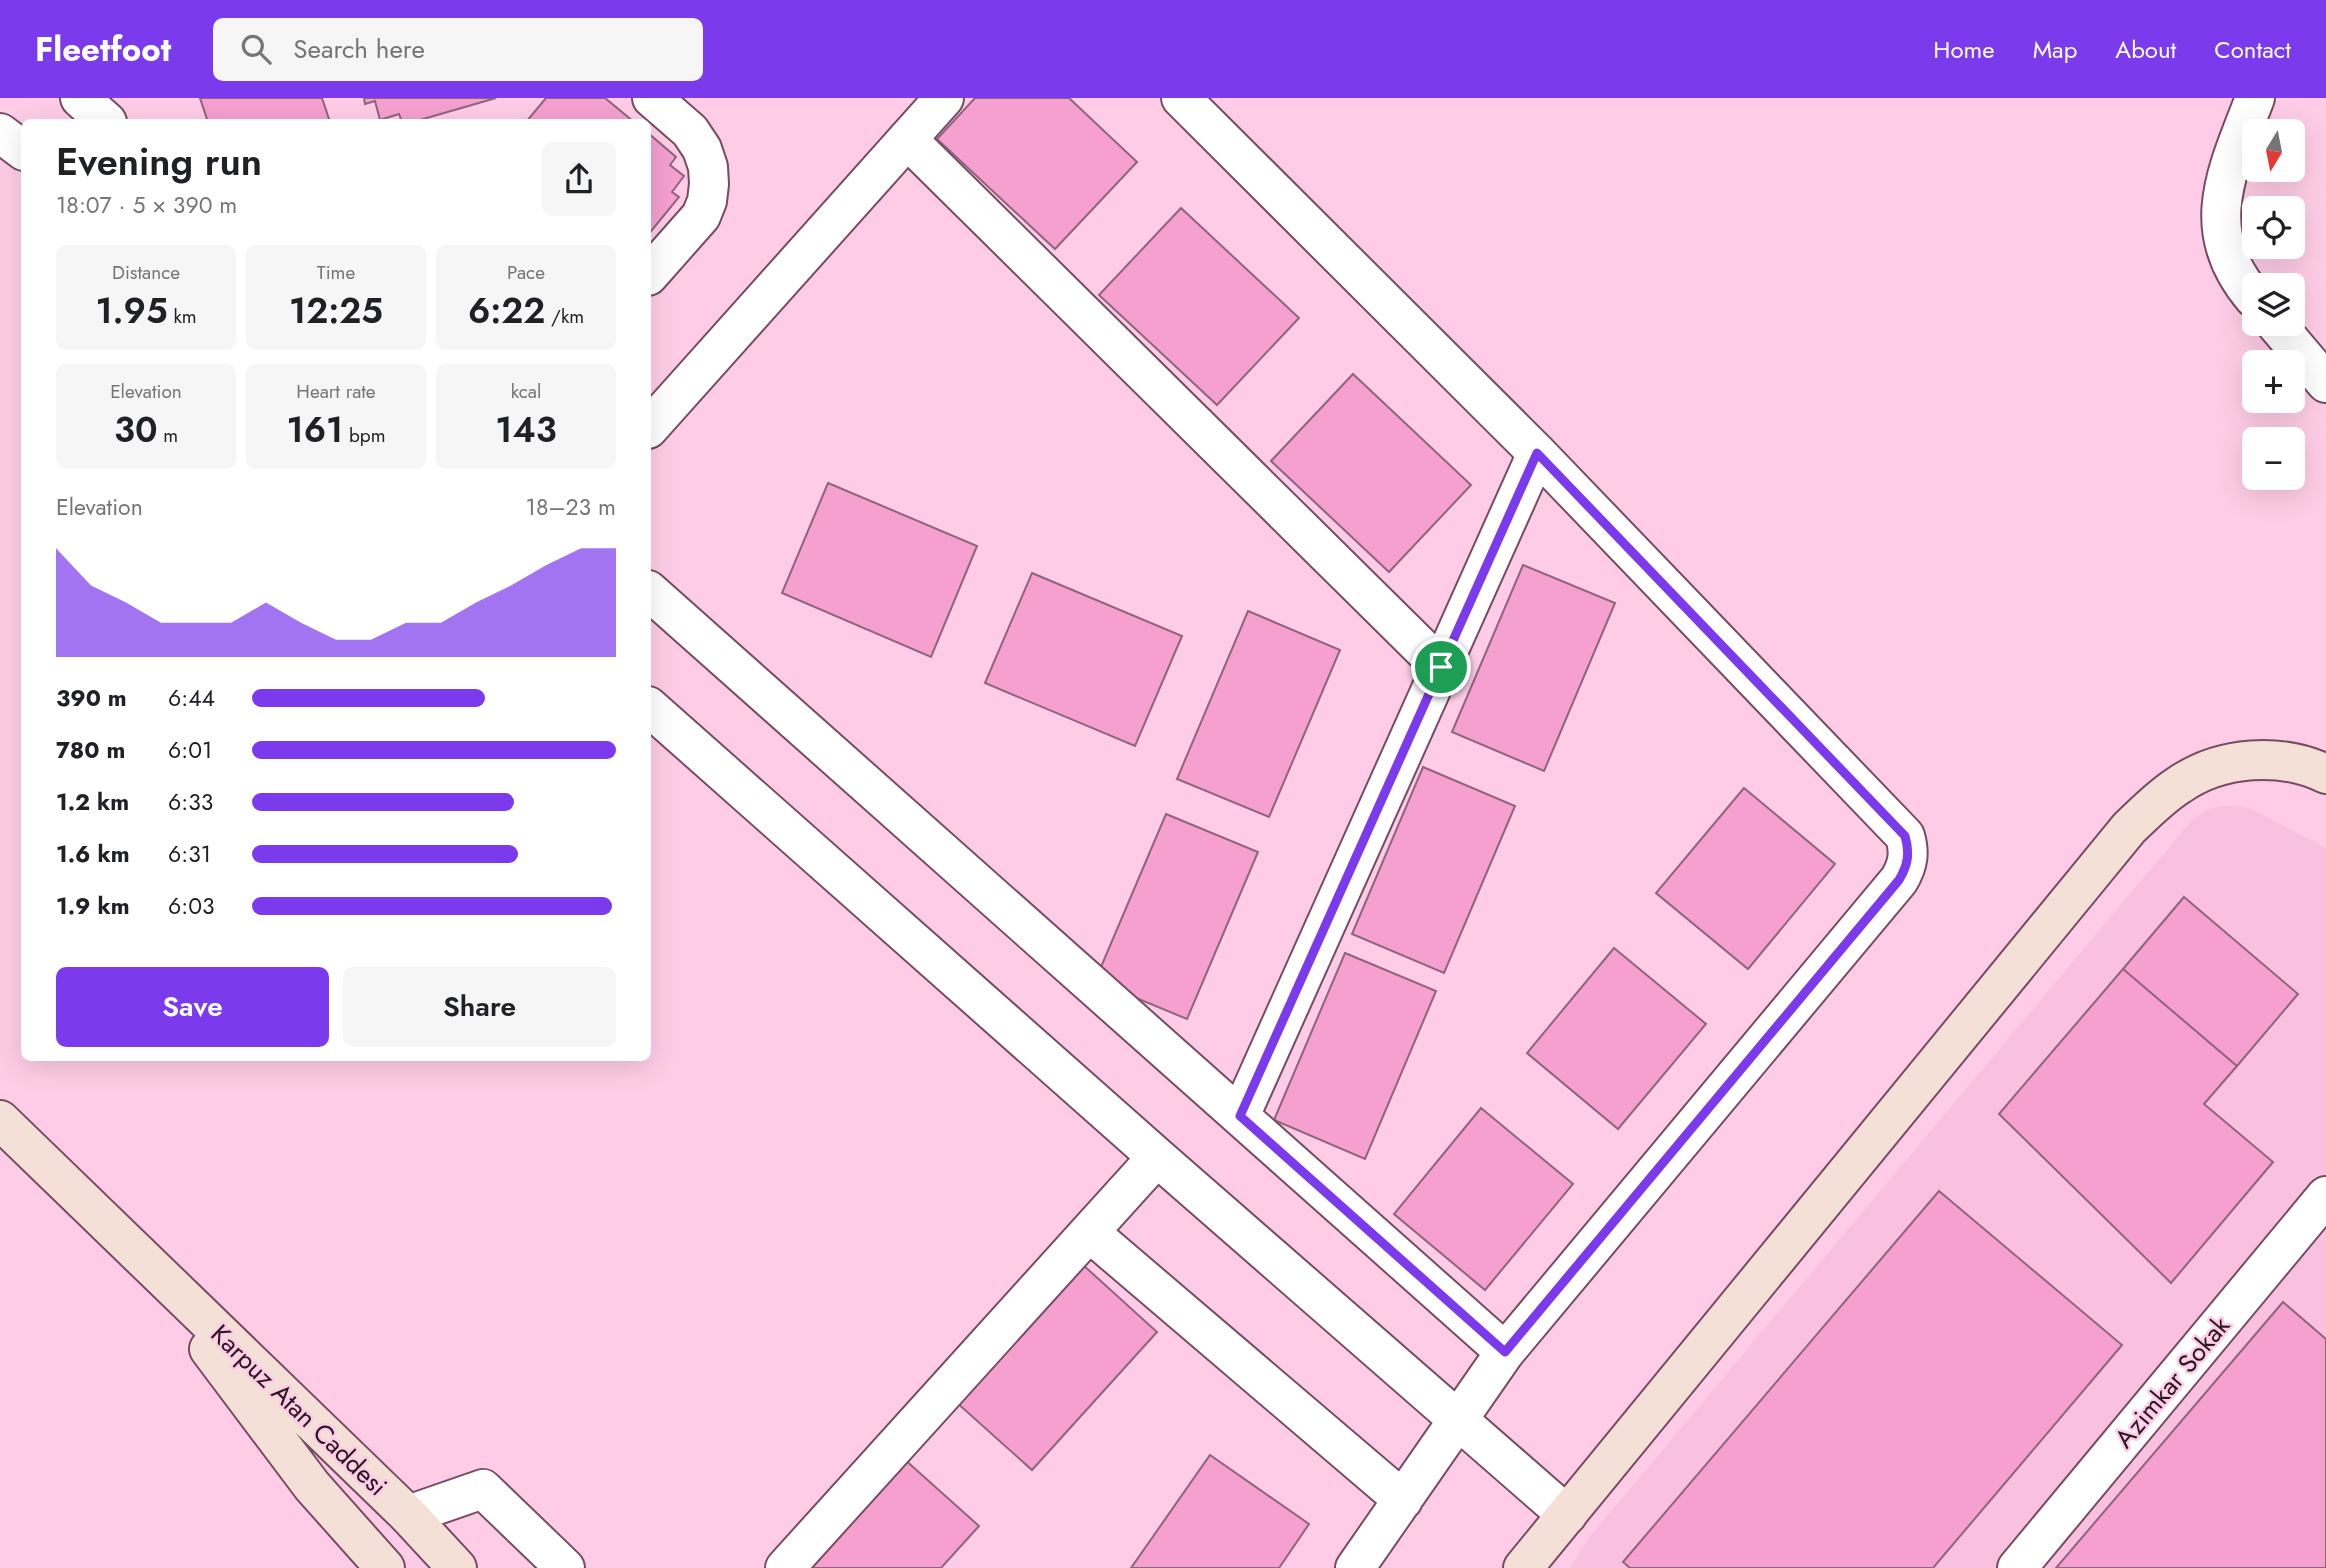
<!DOCTYPE html>
<html lang="en">
<head>
<meta charset="utf-8">
<style>
  body { margin:0; font-family:Jost,sans-serif; background:#f6f6f6; color:#202124; height:100vh; display:flex; flex-direction:column; font-size:26px; white-space:nowrap }
  * { box-sizing:border-box; margin:0 }
  p { font-size:23px; color:#757577 }
  .icon { flex:none; width:38px; height:38px; fill:none; stroke:currentColor; stroke-width:2; stroke-linecap:round; stroke-linejoin:round }
  .map { position:relative; flex:1; overflow:hidden }
  .panel { position:absolute; left:21px; top:21px; width:630px; height:942px; display:flex; flex-direction:column; background:#fff; border-radius:10px; box-shadow:0 7px 28px #0002 }
  .panel>* { flex:none }
  .needle { width:46px; rotate:190deg }
  .tools { position:absolute; left:2242px; top:21px; display:grid; gap:14px }
  .tools a { display:grid; place-items:center; width:63px; height:63px; border-radius:10px; background:#fff; box-shadow:0 7px 28px #0002; font-size:35px }
  .pin { position:absolute; display:grid; place-items:center; width:60px; height:60px; color:#fff; margin:-30px; border:4px solid #fff; border-radius:50%; box-shadow:0 2px 7px #0007 }
  .round { display:grid; place-items:center; flex:none; width:74px; height:74px; border-radius:10px; background:#f6f6f6 }
  .overview { display:flex; align-items:center; justify-content:space-between; height:119px; padding:0 35px }
  h1 { font-size:38px; font-weight:600; line-height:52px }
  .metrics { display:grid; grid-template-columns:repeat(3,1fr); gap:10px; height:119px; padding:7px 35px }
  .metrics div { display:grid; align-content:center; border-radius:10px; background:#f6f6f6; text-align:center }
  .metrics b { font-size:35px; font-weight:600 }
  .metrics small { font-size:19px; font-weight:400 }
  .metrics p { font-size:19px }
  .chart { height:196px; padding:14px 35px }
  .chart p { display:flex; justify-content:space-between }
  .chart svg { width:100%; height:126px; margin-top:7px; fill:#7c3aed; opacity:.7 }
  .action { display:flex; gap:14px; margin-top:auto; padding:14px 35px }
  .action a { flex:1; height:80px; border-radius:10px; background:#7c3aed; color:#fff; font-size:28px; font-weight:600; line-height:80px; text-align:center }
  .action a+a { background:#f6f6f6; color:#202124 }
  ul { padding:0 35px; list-style:none; font-size:23px }
  li { display:grid; grid-template-columns:112px 84px 1fr; align-items:center; height:52px }
  li i { height:18px; border-radius:9px; background:#7c3aed }
  header { display:flex; align-items:center; gap:42px; box-sizing:border-box; height:98px; padding:0 35px; background:#7c3aed; color:#fff }
  header strong { font-size:33px }
  nav { display:flex; gap:38px; margin-inline-start:auto; font-size:24px }
  .search { width:490px; height:63px; background:#f6f6f6; display:flex; align-items:center; gap:18px; box-sizing:border-box; padding:0 24px; border-radius:10px; color:#757577; font-size:26px }
  .map>svg:first-child { display:block }
  .built { fill:#f9c0df }
  .building { fill:#f5a0cf; stroke:#8f647c; stroke-width:2 }
  .lines { fill:none; stroke-linecap:round; stroke-linejoin:round }
  .street-casing { stroke:#764c63; stroke-width:42 }
  .secondary-casing { stroke:#764c63; stroke-width:42 }
  .street { stroke:#fff; stroke-width:38 }
  .secondary { stroke:#f4e0d7; stroke-width:38 }
  .route-casing { stroke:#fff; stroke-width:14 }
  .route { stroke:#7c3aed; stroke-width:9 }
  .labels { text-anchor:middle; stroke-width:5; stroke-linejoin:round; paint-order:stroke }
  .street-label { font-size:26px; fill:#291721; stroke:#fecce6 }
</style>
</head>
<body>
<header>
<strong>Fleetfoot</strong>
<div class="search"><svg class="icon" aria-label="search" viewBox="0 0 24 24"><circle cx="10" cy="10" r="6"/><path d="M15 15l6 6"/></svg>Search here</div>
<nav><a>Home</a><a>Map</a><a>About</a><a>Contact</a></nav>
</header>
<div class="map">
<svg width="2326" height="1470" viewBox="0 0 2326 1470">
  <rect width="100%" height="100%" fill="#fecce6"/>
  <path class="built" d="M2223,708h14l14,3 75,39v720h-756l17,-28 605,-720 15,-10z"/>
  <path class="building" d="M200,0h122l8,24h-122z
    M364,0h132l-83,24h-11l-3,-8 -19,6 -5,-19 -10,3z
    M546,0h59l29,24h-108z
    M975,0h94l68,64 -82,87 -118,-110z
    M648,35l28,24 -6,8 14,11 -12,16 7,5 -31,38z
    M1181,110l118,110 -82,87 -118,-110z
    M1353,276l118,111 -82,87 -118,-111z
    M828,385l149,63 -46,111 -149,-64z
    M1523,467l92,38 -71,168 -92,-39z
    M1032,475l150,63 -47,110 -150,-63z
    M1248,513l92,39 -71,167 -92,-38z
    M1423,669l92,39 -71,167 -92,-39z
    M1744,690l91,76 -87,105 -92,-76z
    M1166,716l92,38 -71,167 -92,-38z
    M2184,799l114,97 -61,72 -114,-97z
    M1614,850l92,76 -88,105 -91,-76z
    M1345,855l91,38 -71,168 -91,-39z
    M2123,871l114,97 -33,38 69,58 -102,121 -172,-169z
    M1481,1010l92,76 -88,106 -91,-76z
    M1939,1093l183,154 -189,223h-303l-7,-6z
    M1082,1166l75,68 -125,138 -76,-68z
    M2283,1204l43,37v229h-270z
    M1210,1357l99,69 -30,44h-148z
    M903,1360l76,68 -38,42h-137z"/>
  <g class="lines">
    <g class="street-casing">
      <path id="street" d="M80,0l27,24
        M1181,0l356,355 368,383c5,17 3,29 -6,44l-394,472 -150,216
        M0,35l24,18
        M907,41l534,528
        M648,178l53,-60 6,-15 2,-17 -1,-17 -6,-18 -12,-18 -38,-33
        M2254,200c-58,-68 -27,-127 1,-200
        M2276,226l50,59
        M648,331l296,-331
        M648,492l857,762
        M648,608l509,451 410,358
        M1240,1018l297,-663
        M1089,1134l314,268
        M408,1417l75,-26 82,79
        M785,1470l372,-411
        M2017,1470l309,-372"/>
    </g>
    <g class="secondary-casing">
      <path id="secondary" d="M0,1022l408,395 49,53
        M209,1251l103,137 73,82
        M1523,1470l606,-740c16,-15 31,-31 50,-43 42,-29 102,-33 147,-11"/>
    </g>
    <use href="#street" class="street"/>
    <use href="#secondary" class="secondary"/>
  </g>
  <g class="lines">
    <g class="route-casing">
      <path id="route" d="M1537,355l368,383c5,17 3,29 -6,44l-394,472 -265,-236z"/>
    </g>
    <use href="#route" class="route"/>
  </g>
  <g class="labels">
    <g class="street-label">
      <text transform="translate(2172 1284) rotate(-50)" y="9">Azimkar Sokak</text>
      <text transform="translate(299 1312) rotate(44)" y="9">Karpuz Atan Caddesi</text>
    </g>
  </g>
</svg>
<div class="tools">
<a><svg class="needle" viewBox="-14 -14 28 28"><path d="M0-13l5 13h-10z" fill="#e53935"/><path d="M0 13l5-13h-10z" fill="#757577"/></svg></a>
<a><svg class="icon" aria-label="locate" viewBox="0 0 24 24"><circle cx="12" cy="12" r="6"/><path d="M12 2v4M12 18v4M2 12h4M18 12h4"/></svg></a>
<a><svg class="icon" aria-label="layers" viewBox="0 0 24 24"><path d="M12 4l9 5-9 5-9-5zM3 14l9 5 9-5"/></svg></a>
<a>+</a>
<a>−</a>
</div>
<div class="pin" style="left:1441px;top:569px;background:#1e9e55"><svg class="icon" aria-label="arrive" viewBox="0 0 24 24"><path d="M6 21V4h12l-3 4 3 4H6"/></svg></div>
<section class="panel">
<div class="overview"><div><h1>Evening run</h1><p>18:07 · 5 × 390 m</p></div><a class="round"><svg class="icon" aria-label="share" viewBox="0 0 24 24"><path d="M12 15V3M7 8l5-5 5 5M5 13v7h14v-7"/></svg></a></div>
<div class="metrics">
<div><p>Distance</p><b>1.95<small> km</small></b></div>
<div><p>Time</p><b>12:25</b></div>
<div><p>Pace</p><b>6:22<small> /km</small></b></div>
</div>
<div class="metrics">
<div><p>Elevation</p><b>30<small> m</small></b></div>
<div><p>Heart rate</p><b>161<small> bpm</small></b></div>
<div><p>kcal</p><b>143</b></div>
</div>
<div class="chart"><p><span>Elevation</span>18–23 m</p>
<svg viewBox="0 0 160 44" preserveAspectRatio="none"><path d="M0 44V6L10 19L20 25L30 32L40 32L50 32L60 25L70 32L80 38L90 38L100 32L110 32L120 25L130 19L140 12L150 6L160 6V44z"/></svg>
</div>
<ul>
<li><b>390 m</b>6:44<i style="width:64%"></i></li>
<li><b>780 m</b>6:01<i style="width:100%"></i></li>
<li><b>1.2 km</b>6:33<i style="width:72%"></i></li>
<li><b>1.6 km</b>6:31<i style="width:73%"></i></li>
<li><b>1.9 km</b>6:03<i style="width:99%"></i></li>
</ul>
<div class="action"><a>Save</a><a>Share</a></div>
</section>
</div>
</body>
</html>
